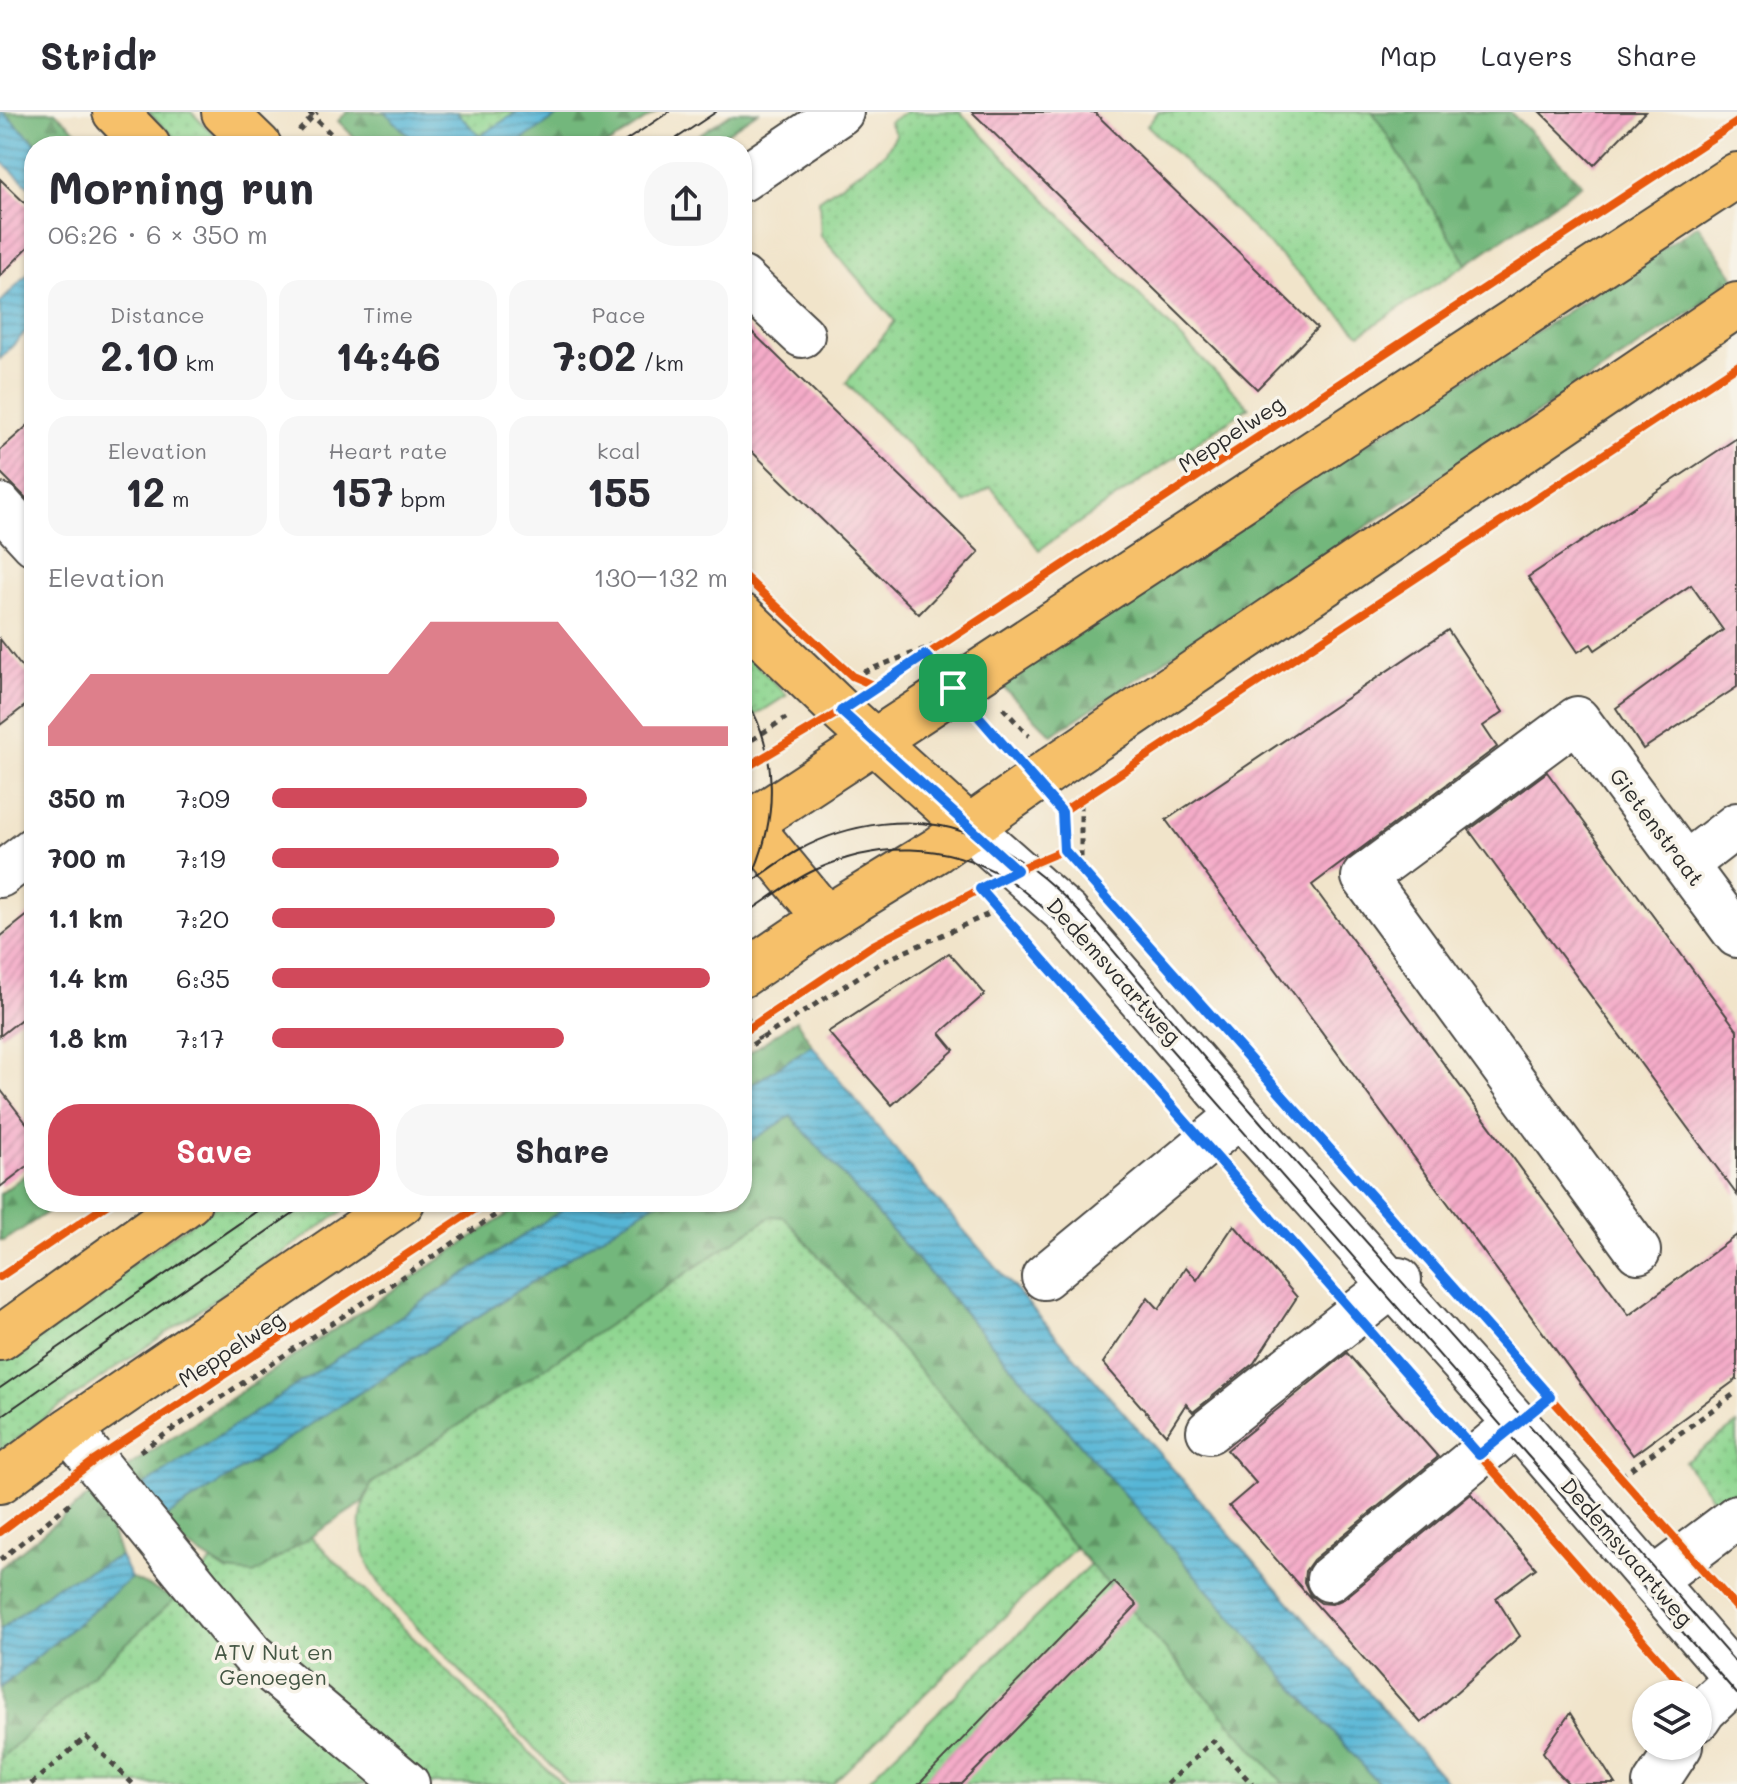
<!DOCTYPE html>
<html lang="en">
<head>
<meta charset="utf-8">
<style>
  body { margin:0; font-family:Mali,sans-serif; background:#f7f7f7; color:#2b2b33; height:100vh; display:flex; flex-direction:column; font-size:30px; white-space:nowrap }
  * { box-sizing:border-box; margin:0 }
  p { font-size:26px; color:#7c7c81 }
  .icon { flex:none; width:44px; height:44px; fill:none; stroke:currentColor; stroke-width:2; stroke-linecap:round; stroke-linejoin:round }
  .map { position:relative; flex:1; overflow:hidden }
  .drawer { position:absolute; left:24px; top:24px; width:728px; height:1076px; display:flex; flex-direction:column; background:#fff; border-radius:32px; box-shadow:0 2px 6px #0004 }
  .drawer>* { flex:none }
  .buttons { position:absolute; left:1632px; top:1568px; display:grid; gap:16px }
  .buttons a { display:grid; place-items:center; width:80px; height:80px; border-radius:50%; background:#fff; box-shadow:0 2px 6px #0004; font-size:40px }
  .pin { position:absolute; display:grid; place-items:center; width:68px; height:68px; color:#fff; margin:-34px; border-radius:16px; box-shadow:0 4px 12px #0006 }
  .round { display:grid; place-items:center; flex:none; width:84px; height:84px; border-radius:32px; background:#f7f7f7 }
  .overview { display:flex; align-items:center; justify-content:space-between; height:136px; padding:0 24px }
  h1 { font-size:44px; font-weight:800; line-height:60px }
  .figures { display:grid; grid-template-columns:repeat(3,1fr); gap:12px; height:136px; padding:8px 24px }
  .figures div { display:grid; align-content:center; border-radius:20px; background:#f7f7f7; text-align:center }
  .figures b { font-size:40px; font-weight:800 }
  .figures small { font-size:22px; font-weight:400 }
  .figures p { font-size:22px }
  .chart { height:224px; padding:16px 24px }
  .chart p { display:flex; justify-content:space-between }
  .chart svg { width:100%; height:144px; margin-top:8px; fill:#d1495b; opacity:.7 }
  .cta { display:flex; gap:16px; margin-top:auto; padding:16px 24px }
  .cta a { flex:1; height:92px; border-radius:32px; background:#d1495b; color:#fff; font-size:32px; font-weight:800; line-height:92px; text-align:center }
  .cta a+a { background:#f7f7f7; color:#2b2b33 }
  ul { padding:0 24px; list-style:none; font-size:26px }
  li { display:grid; grid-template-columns:128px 96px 1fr; align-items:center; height:60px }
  li i { height:20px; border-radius:10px; background:#d1495b }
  header { display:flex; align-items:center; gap:48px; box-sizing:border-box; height:112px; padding:0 40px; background:#fff; border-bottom:2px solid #e1e1e2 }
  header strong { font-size:38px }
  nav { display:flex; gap:44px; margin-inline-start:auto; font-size:28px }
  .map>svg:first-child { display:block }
  .grass { fill:url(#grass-dots); stroke:#5d805e; stroke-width:2 }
  .forest { fill:url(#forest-firs); stroke:#4f7153; stroke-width:2 }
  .water { fill:url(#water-rules); stroke:#417080; stroke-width:2 }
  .building { fill:url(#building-hatch) }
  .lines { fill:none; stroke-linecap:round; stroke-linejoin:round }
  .minor-casing { stroke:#494743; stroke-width:48 }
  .major-casing { stroke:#494743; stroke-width:48 }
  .path { stroke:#494743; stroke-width:5; stroke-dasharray:6 6; stroke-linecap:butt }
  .minor { stroke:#fff; stroke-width:44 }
  .major { stroke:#f6c06b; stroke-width:44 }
  .tram { stroke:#2b2b2b; stroke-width:2 }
  .cycleway-casing { stroke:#f7f3e8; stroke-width:13 }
  .cycleway { stroke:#e8590c; stroke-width:8 }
  .route-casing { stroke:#fff; stroke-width:16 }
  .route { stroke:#1a73e8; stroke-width:10 }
  .labels { text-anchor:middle; stroke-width:7; stroke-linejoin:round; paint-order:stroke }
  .street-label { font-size:22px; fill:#2b2b2b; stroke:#f7f3e8 }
  .park-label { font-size:22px; fill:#445644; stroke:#f7f3e8 }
</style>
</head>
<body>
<header>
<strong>Stridr</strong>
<nav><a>Map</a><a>Layers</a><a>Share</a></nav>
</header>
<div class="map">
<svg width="1737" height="1672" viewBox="0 0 1737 1672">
  <defs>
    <pattern id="grass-dots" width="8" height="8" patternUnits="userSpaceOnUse" patternTransform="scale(2)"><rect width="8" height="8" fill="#8fd691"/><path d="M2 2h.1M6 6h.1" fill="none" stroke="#7cb87d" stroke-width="1.8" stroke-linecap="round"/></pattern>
    <pattern id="forest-firs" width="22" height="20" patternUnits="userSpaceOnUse" patternTransform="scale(2)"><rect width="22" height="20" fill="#73b77b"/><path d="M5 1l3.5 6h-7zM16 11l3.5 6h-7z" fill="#5f9565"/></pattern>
    <pattern id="water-rules" width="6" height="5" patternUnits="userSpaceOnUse" patternTransform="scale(2)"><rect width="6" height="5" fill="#57b6d6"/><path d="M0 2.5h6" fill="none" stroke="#4894ae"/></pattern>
    <pattern id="building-hatch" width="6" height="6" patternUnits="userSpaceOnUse" patternTransform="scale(2)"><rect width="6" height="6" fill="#f4abc8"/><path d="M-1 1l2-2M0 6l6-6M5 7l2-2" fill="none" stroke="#d193ac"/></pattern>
  </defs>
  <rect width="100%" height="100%" fill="#f7f3e8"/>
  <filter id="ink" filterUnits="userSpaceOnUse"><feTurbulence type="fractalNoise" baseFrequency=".0125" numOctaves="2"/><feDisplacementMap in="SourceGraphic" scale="16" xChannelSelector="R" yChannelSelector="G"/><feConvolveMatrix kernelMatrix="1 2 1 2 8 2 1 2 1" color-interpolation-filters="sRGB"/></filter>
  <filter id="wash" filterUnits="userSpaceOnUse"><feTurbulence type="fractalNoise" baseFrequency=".006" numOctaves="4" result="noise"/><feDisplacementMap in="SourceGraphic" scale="32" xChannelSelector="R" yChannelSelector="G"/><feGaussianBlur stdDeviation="1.8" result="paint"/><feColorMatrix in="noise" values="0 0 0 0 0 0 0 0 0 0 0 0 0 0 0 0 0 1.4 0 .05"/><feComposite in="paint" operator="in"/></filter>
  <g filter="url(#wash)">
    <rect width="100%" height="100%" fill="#f1e4ca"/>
    <path class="grass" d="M148,0h43l34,34h-42z
      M456,0h61l-37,24z
      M906,0h54l289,295 -210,143 -48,-63 -26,16 -119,-120 49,-62 -74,-85 -2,-36 66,-47 11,-18 -7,-13z
      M1158,0h215l94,152 -107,70 -213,-209z
      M742,539l45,44 -45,29z
      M222,1090h134l-304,210 -52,40v-97z
      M772,1103l13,2 290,331 -243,236h-263c-42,-43 -83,-86 -124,-129 -25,-25 -66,-62 -78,-95 -10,-27 -8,-51 5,-77z
      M1737,1312v66l-20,15 -32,-43z
      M277,1392l285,280h-562v-32z
      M1109,1434l217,238h-462z"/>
    <path class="forest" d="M3,0h52l38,34h-54z
      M347,0h38l34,34h-56l-25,-25z
      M564,0h93l-51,34h-94z
      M733,0h25l-51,34h-25z
      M1373,0h137l72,72 -115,80z
      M1698,113l39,56 -685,454 -51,-50z
      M796,908l16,25 -70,46v-33z
      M791,1004l588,668h-95l-500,-567 -12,-1 -400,267 -10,20 -108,71 -27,-3 -73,-46 502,-323h86v-55z
      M34,1056v34h29l-59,39 -4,-1v-46z
      M526,1090h48l-443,292 -14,-20z
      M97,1377l23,67 -66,31 -54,43v-62z
      M131,1466l44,21 -175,160v-71z"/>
    <path class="water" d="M0,0h3l36,34h-5v45l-34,-31z
      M385,0h71l24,24 37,-24h47l-52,34h-93z
      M34,155v56l-34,36v-56z
      M812,933l112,140 525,599h-70l-588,-668 -49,31v-56z
      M574,1090h82l-502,323 -23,-31z
      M120,1444l11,22 -131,110v-58l54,-43z"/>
    <g id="blocks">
      <path class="building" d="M972,0h122l223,216 -60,61z
        M1540,0h105l-51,53z
        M0,67l34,33v29l-34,35z
        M742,210l237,230 -60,62 -177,-172z
        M34,308v86l-34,-34v-22z
        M1737,326v249l-94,62 -27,-41 107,-78 -32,-45 -96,65 -4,-6 -13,8 -50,-75z
        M1448,518l55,82 -20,14 14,21 -185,138 317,430 108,-80v144l-104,76 -467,-635z
        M0,527l34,44v16l-34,26z
        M1547,660l190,258v165l-268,-365z
        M34,798v99l-34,27v-99z
        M949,841l36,41 -45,39 14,17 -62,55 -64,-73z
        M0,977l34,44v28l-34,26z
        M1234,1113l63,72 -43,66 -61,49 -7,-8 -20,31 -63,-72 45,-66 11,12 27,-42 11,13z
        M1347,1241l91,104 -125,103 -8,11 -1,11 6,13 11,8 11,1 12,-5 127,-105 65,74 -40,30 24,38 -99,87 -192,-217 27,-23 -29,-33z
        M1114,1470l23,23 -47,49 -128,130h-43z
        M1570,1601l45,71h-46l-14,-14 -12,-18z"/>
    </g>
  </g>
  <g filter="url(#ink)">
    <use href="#blocks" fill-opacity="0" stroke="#494743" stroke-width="2"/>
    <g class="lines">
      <g class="minor-casing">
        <path id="minor" d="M742,67l99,-67
          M742,167l60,56
          M0,394l34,37
          M970,716l97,86 173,201 277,309 220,255
          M1686,752l51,-39
          M0,763l34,-26
          M1638,1139l-274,-374 213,-158 160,216
          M1044,1165l196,-162
          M69,1318l183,224 155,130
          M1209,1319l190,-151
          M1329,1467l188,-155
          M1652,1469l85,-64
          M1698,1607l6,-9 33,-31
          M1655,1672l25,-38"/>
      </g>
      <g class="major-casing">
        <path id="major" d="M115,0l33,34
          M224,0l35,34
          M742,504l99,95 129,117
          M742,704l84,102
          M742,716l995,-653
          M742,863l84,-57 111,-68 119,-84 681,-461
          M0,1226l189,-136
          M0,1369l69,-51 333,-228"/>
      </g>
      <path class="path" d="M309,0l34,34
        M299,19l18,-19
        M863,560l77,-29
        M1003,596l26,28
        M742,634l44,-28
        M1079,756l2,-1v-64
        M746,904l14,24
        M742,939l140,-89 118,-53
        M140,1339l375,-249
        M1621,1364l116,-84
        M0,1448l74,-60
        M31,1672l55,-47 47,47
        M1167,1672l46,-43 39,43"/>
      <use href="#minor" class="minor"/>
      <use href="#major" class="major"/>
      <path class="tram" d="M618,34l51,-34
        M665,34l51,-34
        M742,580c38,59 37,130 6,192
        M742,649l2,41 -2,21
        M742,777c19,-13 37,-28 57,-39 49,-27 115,-37 168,-17 75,27 122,89 171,147 39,46 78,92 118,137 88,101 178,200 267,301 72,81 142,164 214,246
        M742,804c24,-15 47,-34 73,-46 62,-28 130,-29 189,7 21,13 39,31 57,47l676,770
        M0,1276l270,-186
        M0,1305l309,-215"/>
      <g class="cycleway-casing">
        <path id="cycleway" d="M742,462l110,102 25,11
          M925,543l137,157 2,38 673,758
          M742,658l99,-59 896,-589
          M1062,700l675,-446
          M980,777l710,805
          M742,921l131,-88 144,-75 47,-20
          M0,1165l111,-75
          M0,1420l95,-72 391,-258"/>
      </g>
      <use href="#cycleway" class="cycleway"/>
    </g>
  </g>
  <g class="lines" filter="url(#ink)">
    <g class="route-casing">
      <path id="route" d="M925,543l137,157 2,38 486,547 -71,58 -499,-566 37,-19 -176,-159z"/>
    </g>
    <use href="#route" class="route"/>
  </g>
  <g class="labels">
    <g class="street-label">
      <text transform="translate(1231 322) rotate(-33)" y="8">Meppelweg</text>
      <text transform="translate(1657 715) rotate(53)" y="8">Gietenstraat</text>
      <text transform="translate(1114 859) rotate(48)" y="8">Dedemsvaartweg</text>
      <text transform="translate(231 1237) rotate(-33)" y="8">Meppelweg</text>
      <text transform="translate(1627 1440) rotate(49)" y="8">Dedemsvaartweg</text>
    </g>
    <g class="park-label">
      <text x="273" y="1548">ATV Nut en<tspan x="273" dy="25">Genoegen</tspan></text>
    </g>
  </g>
</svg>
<div class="buttons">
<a><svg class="icon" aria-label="layers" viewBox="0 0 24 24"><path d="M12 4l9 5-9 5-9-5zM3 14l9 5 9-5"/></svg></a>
</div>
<div class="pin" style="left:953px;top:576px;background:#1e9e55"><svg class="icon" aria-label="arrive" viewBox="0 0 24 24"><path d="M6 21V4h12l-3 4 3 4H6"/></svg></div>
<section class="drawer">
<div class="overview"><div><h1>Morning run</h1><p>06:26 · 6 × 350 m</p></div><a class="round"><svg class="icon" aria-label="share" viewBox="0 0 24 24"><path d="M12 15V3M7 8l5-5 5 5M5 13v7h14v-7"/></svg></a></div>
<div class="figures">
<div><p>Distance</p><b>2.10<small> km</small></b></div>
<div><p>Time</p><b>14:46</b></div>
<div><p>Pace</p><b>7:02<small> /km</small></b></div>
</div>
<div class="figures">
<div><p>Elevation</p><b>12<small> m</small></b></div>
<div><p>Heart rate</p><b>157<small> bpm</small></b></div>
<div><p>kcal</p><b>155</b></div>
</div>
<div class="chart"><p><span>Elevation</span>130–132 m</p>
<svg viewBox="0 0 160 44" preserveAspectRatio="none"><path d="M0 44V38L10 22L20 22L30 22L40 22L50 22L60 22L70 22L80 22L90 6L100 6L110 6L120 6L130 22L140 38L150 38L160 38V44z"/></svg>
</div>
<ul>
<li><b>350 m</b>7:09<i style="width:69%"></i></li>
<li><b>700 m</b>7:19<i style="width:63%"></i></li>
<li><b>1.1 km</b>7:20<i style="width:62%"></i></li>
<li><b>1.4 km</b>6:35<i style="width:96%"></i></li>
<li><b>1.8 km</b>7:17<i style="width:64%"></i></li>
</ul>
<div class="cta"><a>Save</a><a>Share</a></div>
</section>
</div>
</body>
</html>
